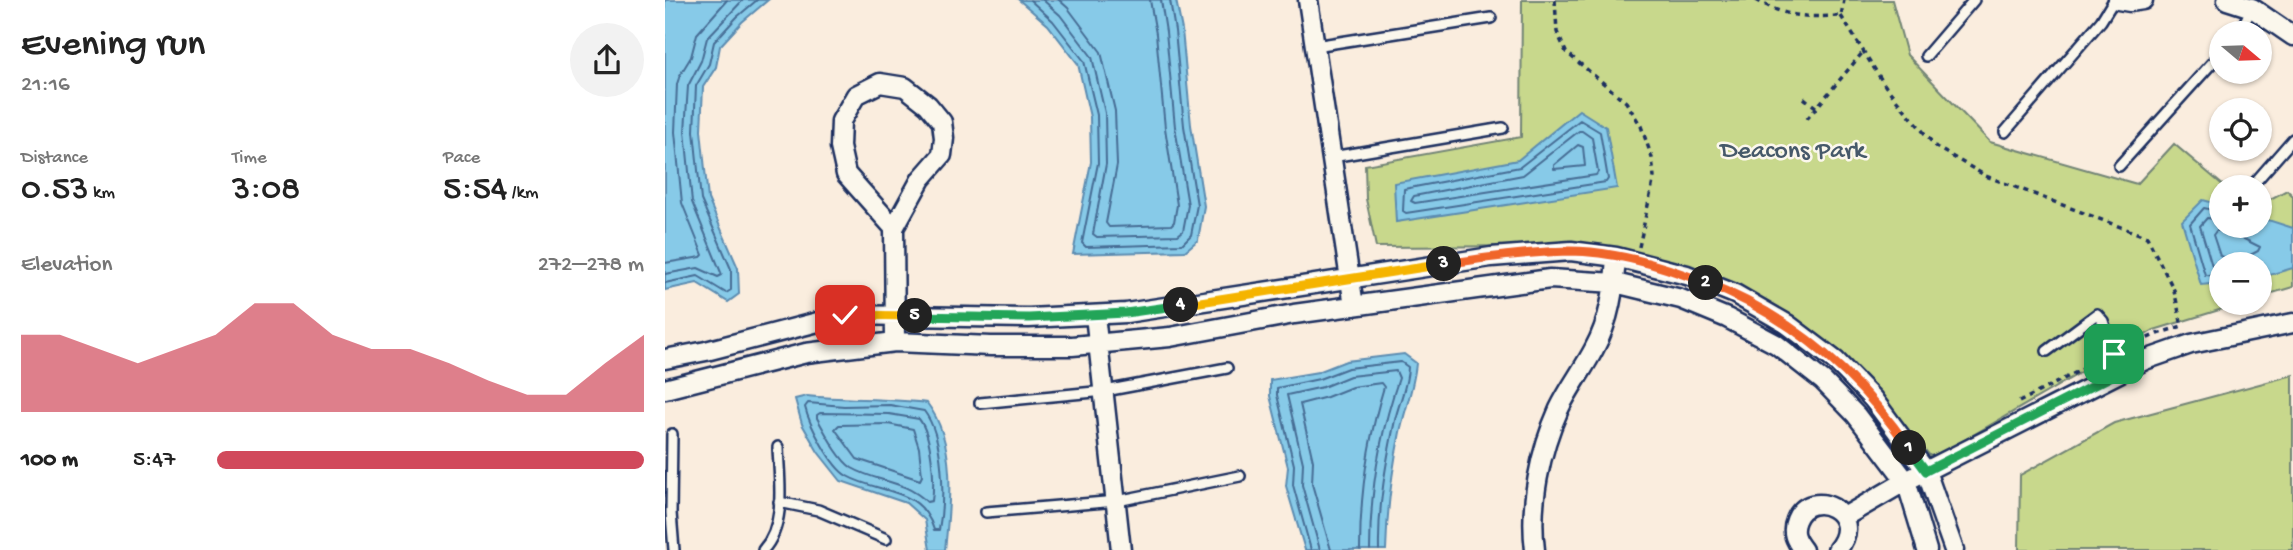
<!DOCTYPE html>
<html lang="en">
<head>
<meta charset="utf-8">
<style>
  body { margin:0; font-family:"Gochi Hand",sans-serif; background:#f2f2f2; color:#222; height:100vh; display:flex; flex-direction:column; font-size:26px; white-space:nowrap }
  * { box-sizing:border-box; margin:0 }
  p { font-size:23px; color:#767676 }
  .icon { flex:none; width:38px; height:38px; fill:none; stroke:currentColor; stroke-width:2; stroke-linecap:round; stroke-linejoin:round }
  .map { position:relative; flex:1; overflow:hidden }
  .drawer { display:flex; flex-direction:column; background:#fff; width:665px }
  .drawer>* { flex:none }
  .needle { width:46px; rotate:109deg }
  .tools { position:absolute; left:1544px; top:21px; display:grid; gap:14px }
  .tools a { display:grid; place-items:center; width:63px; height:63px; border-radius:50%; background:#fff; box-shadow:0 2px 5px #0004; font-size:35px }
  .pin { position:absolute; display:grid; place-items:center; width:60px; height:60px; color:#fff; margin:-30px; border-radius:14px; box-shadow:0 4px 10px #0006 }
  .km { position:absolute; width:35px; height:35px; margin:-18px; border-radius:50%; background:#222; color:#fff; font-size:19px; line-height:35px; text-align:center }
  .round { display:grid; place-items:center; flex:none; width:74px; height:74px; border-radius:37px; background:#f2f2f2 }
  .summary { display:flex; align-items:center; justify-content:space-between; height:119px; padding:0 21px }
  h1 { font-size:38px; font-weight:600; line-height:52px }
  .metrics { display:grid; grid-template-columns:repeat(3,1fr); gap:10px; height:119px; padding:7px 21px }
  .metrics div { display:grid; align-content:center }
  .metrics b { font-size:35px; font-weight:600 }
  .metrics small { font-size:19px; font-weight:400 }
  .metrics p { font-size:19px }
  .chart { height:196px; padding:14px 21px }
  .chart p { display:flex; justify-content:space-between }
  .chart svg { width:100%; height:126px; margin-top:7px; fill:#d1495b; opacity:.7 }
  ul { padding:0 21px; list-style:none; font-size:23px }
  li { display:grid; grid-template-columns:112px 84px 1fr; align-items:center; height:52px }
  li i { height:18px; border-radius:9px; background:#d1495b }
  main { display:flex; flex:1; min-height:0 }
  .map>svg:first-child { display:block }
  .green { fill:#c8d88c; stroke:#728475; stroke-width:2 }
  .water { fill:#87cae8; stroke:#5c8cb1; stroke-width:2 }
  .lines { fill:none; stroke-linecap:round; stroke-linejoin:round }
  .shore { stroke:#466d95; stroke-width:2 }
  .lane-casing { stroke:#1b2f5e; stroke-width:14 }
  .street-casing { stroke:#1b2f5e; stroke-width:23 }
  .path { stroke:#1b2f5e; stroke-width:3.5; stroke-dasharray:5 5; stroke-linecap:butt }
  .lane { stroke:#fbf7ec; stroke-width:9 }
  .street { stroke:#fbf7ec; stroke-width:18 }
  .split-1-casing { stroke:#fff; stroke-width:14 }
  .split-2-casing { stroke:#fff; stroke-width:14 }
  .split-3-casing { stroke:#fff; stroke-width:14 }
  .split-4-casing { stroke:#fff; stroke-width:14 }
  .split-5-casing { stroke:#fff; stroke-width:14 }
  .split-6-casing { stroke:#fff; stroke-width:14 }
  .split-1 { stroke:#22a559; stroke-width:9 }
  .split-2 { stroke:#f0652b; stroke-width:9 }
  .split-3 { stroke:#f0652b; stroke-width:9 }
  .split-4 { stroke:#f5b400; stroke-width:9 }
  .split-5 { stroke:#22a559; stroke-width:9 }
  .split-6 { stroke:#f5b400; stroke-width:9 }
  .labels { text-anchor:middle; stroke-width:5; stroke-linejoin:round; paint-order:stroke }
  .park-label { font-size:26px; fill:#46596a; stroke:#fbf7ec }
</style>
</head>
<body>
<main>
<section class="drawer">
<div class="summary"><div><h1>Evening run</h1><p>21:16</p></div><a class="round"><svg class="icon" aria-label="share" viewBox="0 0 24 24"><path d="M12 15V3M7 8l5-5 5 5M5 13v7h14v-7"/></svg></a></div>
<div class="metrics">
<div><p>Distance</p><b>0.53<small> km</small></b></div>
<div><p>Time</p><b>3:08</b></div>
<div><p>Pace</p><b>5:54<small> /km</small></b></div>
</div>
<div class="chart"><p><span>Elevation</span>272–278 m</p>
<svg viewBox="0 0 160 44" preserveAspectRatio="none"><path d="M0 44V17L10 17L20 22L30 27L40 22L50 17L60 6L70 6L80 17L90 22L100 22L110 27L120 33L130 38L140 38L150 27L160 17V44z"/></svg>
</div>
<ul>
<li><b>100 m</b>5:47<i style="width:100%"></i></li>
</ul>
</section>
<div class="map">
<svg width="1628" height="550" viewBox="0 0 1628 550">
  <rect width="100%" height="100%" fill="#faedde"/>
  <filter id="ink" filterUnits="userSpaceOnUse"><feTurbulence type="fractalNoise" baseFrequency=".0143" numOctaves="2"/><feDisplacementMap in="SourceGraphic" scale="14" xChannelSelector="R" yChannelSelector="G"/><feConvolveMatrix kernelMatrix="1 2 1 2 8 2 1 2 1" color-interpolation-filters="sRGB"/></filter>
  <g filter="url(#ink)">
    <path class="green" d="M857,0h370l15,55 83,87 147,42 37,-40 51,43h-4v39h38v-21l28,-15 6,6v91l-34,10v-33h-38v39h21l-88,27 -212,123 -12,3 -56,-69 -33,-35 -48,-36 -63,-34 -61,-21 -49,-10 -67,-5 -177,1 -10,-48 -1,-34 156,-28z
      M1628,375v175h-274l1,-75 94,-52z"/>
    <path class="water" d="M0,0h103l-26,22 -22,24 -4,21 -13,20 -2,43 7,69 30,69 1,26 -11,8 -31,-19 -32,7z
      M354,0h157l6,30 9,95 13,81 -6,34 -13,11 -112,3 18,-92 -1,-45 -12,-53 -30,-39z
      M914,110l27,17 11,61 -221,34 -2,-39 124,-23z
      M1538,200l18,5v21h38v-9l34,11v40l-34,10v-14h-38v19l-20,2 -19,-64z
      M739,354l12,9c-2,24 -11,46 -16,69 -8,39 -13,78 -14,118h-81l-19,-64 2,-19 -18,-71v-16l48,-8 28,-11z
      M142,396c40,4 80,2 120,7 30,39 23,101 18,147h-15l-5,-30 -19,-17 -65,-22 -23,-29 -16,-28 -7,-25z"/>
    <g class="lines">
      <path class="shore" d="M365,0l23,21 31,40 13,54 1,48 -16,80 4,4 96,-3 9,-9 6,-30 -13,-79 -9,-95 -5,-31
        M378,0l17,15 32,42 13,56 1,51 -13,70 4,3 81,-2 5,-4 5,-26 -13,-78 -9,-95 -5,-32
        M394,0l9,8 33,44 14,59 2,54 -11,58 3,4 62,-2 3,-3 3,-17 -12,-77 -9,-94 -6,-34
        M915,120l20,12 8,47 -2,3 -200,31 -3,-2 1,-22 116,-22z
        M914,131h3l10,7 6,34 -2,3 -181,28 -4,-2 3,-5 109,-21z
        M913,145l5,2 2,19 -31,3v-4z
        M1556,212l-17,-4 -14,16 15,51 16,1
        M1556,220l-14,-2 -7,8 12,40 9,1
        M1570,228l9,11 16,8 -2,4 -21,11 -17,-6 -7,-21 3,-4z
        M0,263l36,-6 2,-2 -21,-52 -7,-71 2,-48 3,-9 11,-18 6,-23 30,-34
        M0,274l33,-6 20,9 4,-2 -30,-73 -7,-71 3,-45 13,-25 6,-23 36,-38
        M0,283l33,-7 28,17 5,-3v-21l-30,-69 -7,-69 2,-45 13,-22 5,-22 23,-25 20,-17
        M143,403l36,3 46,-1 34,6c20,26 21,87 15,119h-5c-13,-44 -55,-36 -87,-54 -16,-9 -38,-52 -42,-69z
        M155,413l69,1 30,5c13,16 16,62 13,82l-5,1c-24,-23 -49,-19 -75,-34 -13,-8 -27,-36 -35,-50v-3z
        M223,424l25,5 6,19 3,28 -2,4 -63,-21 -22,-30 4,-4z
        M646,550l-18,-65 1,-20 -17,-70v-7l42,-9 29,-11 53,-6 7,5c0,18 -9,35 -13,53 -9,43 -17,86 -16,130
        M655,550l-18,-65 1,-22 -16,-68 36,-8 27,-11 46,-5 3,7c-19,55 -29,114 -29,172
        M666,550l-19,-66 1,-23 -13,-57 27,-7 25,-10 29,-4 3,4c-16,52 -24,109 -24,163"/>
      <g class="lane-casing">
        <path id="lane" d="M1574,33l13,-25
          M650,46l176,-28
          M1261,56l48,-56
          M1340,132l96,-111 13,-21
          M667,157l171,-29
          M1454,166l102,-113
          M1586,187l42,-48
          M1382,351l50,-37 6,7 17,51
          M315,403l125,-12 122,-23
          M7,434l-1,79 3,37
          M114,502l39,8 68,29
          M321,512l131,-11 123,-25
          M98,550c24,-26 16,-71 15,-103"/>
      </g>
      <g class="street-casing">
        <path id="street" d="M643,0l46,306
          M1453,0l12,2 13,-2
          M1562,0l25,8 41,28
          M215,83l25,4 23,18 14,17 2,16 -2,17 -21,24 -27,49 -48,-54 -6,-27 1,-26 15,-26z
          M229,228l1,114
          M430,315l26,235
          M0,359l41,-8 139,-36 184,3 97,-5 365,-56 80,-6 45,6 71,18 48,19 52,30 49,37 37,38 53,72 28,79
          M0,389l141,-36 89,-11 96,4h81l98,-9 124,-23 256,-35 65,4 66,16 46,19 49,26 47,37 33,34 50,66 21,69
          M1179,517l62,-36 239,-121 46,-16 102,-21
          M870,550c-6,-46 5,-99 24,-141 10,-21 24,-39 35,-60 16,-29 20,-60 22,-92
          M1138,550c-8,-10 -12,-18 -7,-30 14,-35 72,-7 41,30"/>
      </g>
      <path class="path" d="M890,0l2,32 9,20 60,50 15,24 11,32 2,19 -15,70
        M1091,0c32,18 49,17 85,16l3,-16
        M1176,16l45,71 50,60 50,29 161,61 27,53 8,36 -25,8 -32,14
        M1139,98l13,10
        M1142,119l56,-67
        M1354,402l83,-43"/>
      <use href="#lane" class="lane"/>
      <use href="#street" class="street"/>
    </g>
  </g>
  <g class="lines" filter="url(#ink)">
    <g class="split-1-casing">
      <path id="split-1" d="M1244,448l17,23 194,-99 -6,-18"/>
    </g>
    <g class="split-2-casing">
      <path id="split-2" d="M1041,283c86,33 151,90 203,165"/>
    </g>
    <g class="split-3-casing">
      <path id="split-3" d="M779,264c41,-6 83,-12 125,-13 45,0 95,15 137,32"/>
    </g>
    <g class="split-4-casing">
      <path id="split-4" d="M516,305l263,-41"/>
    </g>
    <g class="split-5-casing">
      <path id="split-5" d="M250,316l114,2 97,-5 55,-8"/>
    </g>
    <g class="split-6-casing">
      <path id="split-6" d="M180,315l70,1"/>
    </g>
    <use href="#split-1" class="split-1"/>
    <use href="#split-2" class="split-2"/>
    <use href="#split-3" class="split-3"/>
    <use href="#split-4" class="split-4"/>
    <use href="#split-5" class="split-5"/>
    <use href="#split-6" class="split-6"/>
  </g>
  <g class="labels">
    <g class="park-label">
      <text x="1128" y="157">Deacons Park</text>
    </g>
  </g>
</svg>
<div class="tools">
<a><svg class="needle" viewBox="-14 -14 28 28"><path d="M0-13l5 13h-10z" fill="#e53935"/><path d="M0 13l5-13h-10z" fill="#767676"/></svg></a>
<a><svg class="icon" aria-label="locate" viewBox="0 0 24 24"><circle cx="12" cy="12" r="6"/><path d="M12 2v4M12 18v4M2 12h4M18 12h4"/></svg></a>
<a>+</a>
<a>−</a>
</div>
<div class="pin" style="left:1449px;top:354px;background:#1e9e55"><svg class="icon" aria-label="arrive" viewBox="0 0 24 24"><path d="M6 21V4h12l-3 4 3 4H6"/></svg></div>
<div class="pin" style="left:180px;top:315px;background:#d93025"><svg class="icon" aria-label="check" viewBox="0 0 24 24"><path d="M5 12l5 5 9-10"/></svg></div>
<b class="km" style="left:1244px;top:448px">1</b>
<b class="km" style="left:1041px;top:283px">2</b>
<b class="km" style="left:779px;top:264px">3</b>
<b class="km" style="left:516px;top:305px">4</b>
<b class="km" style="left:250px;top:316px">5</b>
</div>
</main>
</body>
</html>
